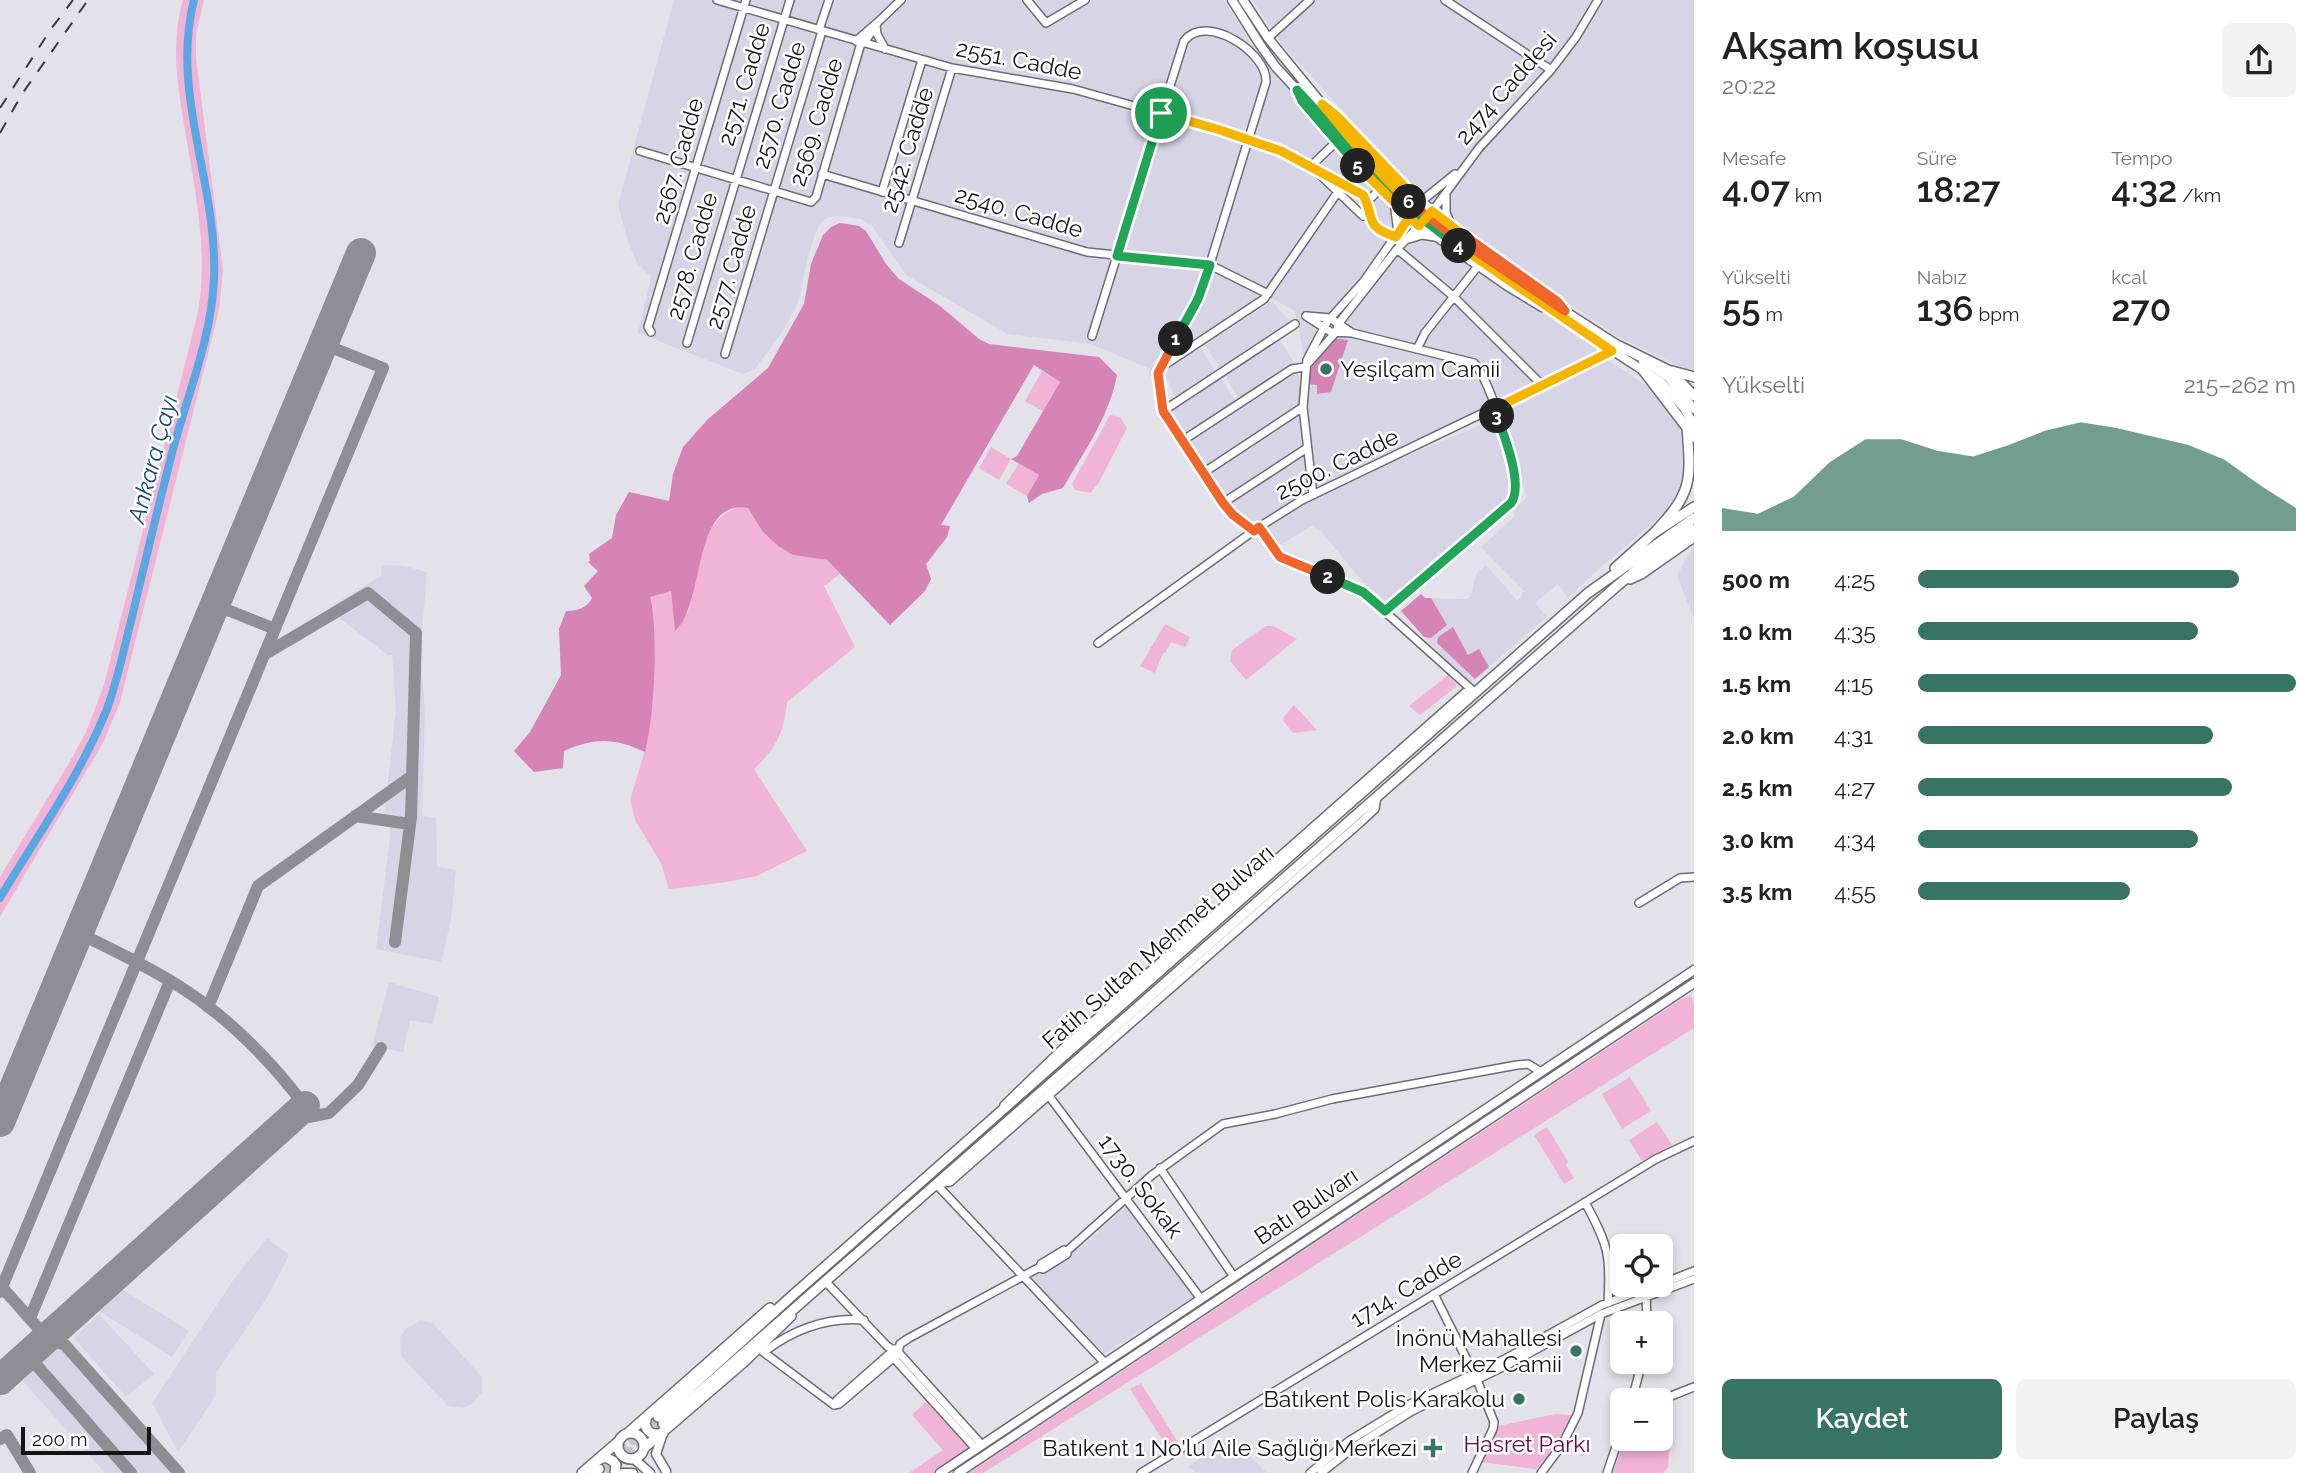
<!DOCTYPE html>
<html lang="tr">
<head>
<meta charset="utf-8">
<style>
  body { margin:0; font-family:Raleway,sans-serif; background:#f2f2f2; color:#222; height:100vh; display:flex; flex-direction:column; font-size:26px; white-space:nowrap }
  * { box-sizing:border-box; margin:0 }
  p { font-size:23px; color:#767676 }
  .icon { flex:none; width:38px; height:38px; fill:none; stroke:currentColor; stroke-width:2; stroke-linecap:round; stroke-linejoin:round }
  .map { position:relative; flex:1; overflow:hidden }
  .side { display:flex; flex-direction:column; background:#fff; width:630px }
  .side>* { flex:none }
  .fabs { position:absolute; left:1610px; top:1234px; display:grid; gap:14px }
  .fabs a { display:grid; place-items:center; width:63px; height:63px; border-radius:10px; background:#fff; box-shadow:0 4px 10px #0003; font-size:35px }
  .scale { position:absolute; left:21px; bottom:18px; width:130px; box-sizing:border-box; padding-left:7px; border:4px solid #141417; border-top:0; font-size:19px; line-height:24px; white-space:nowrap; color:#141417; -webkit-text-stroke:5px #fff; paint-order:stroke }
  .pin { position:absolute; display:grid; place-items:center; width:60px; height:60px; color:#fff; margin:-30px; border:4px solid #fff; border-radius:50%; box-shadow:0 2px 7px #0007 }
  .km { position:absolute; width:35px; height:35px; margin:-18px; border-radius:50%; background:#222; color:#fff; font-size:19px; line-height:35px; text-align:center }
  .round { display:grid; place-items:center; flex:none; width:74px; height:74px; border-radius:10px; background:#f2f2f2 }
  .summary { display:flex; align-items:center; justify-content:space-between; height:119px; padding:0 28px }
  h1 { font-size:38px; font-weight:600; line-height:52px }
  .metrics { display:grid; grid-template-columns:repeat(3,1fr); gap:10px; height:119px; padding:7px 28px }
  .metrics div { display:grid; align-content:center }
  .metrics b { font-size:35px; font-weight:600 }
  .metrics small { font-size:19px; font-weight:400 }
  .metrics p { font-size:19px }
  .chart { height:196px; padding:14px 28px }
  .chart p { display:flex; justify-content:space-between }
  .chart svg { width:100%; height:126px; margin-top:7px; fill:#377461; opacity:.7 }
  .cta { display:flex; gap:14px; margin-top:auto; padding:14px 28px }
  .cta a { flex:1; height:80px; border-radius:10px; background:#377461; color:#fff; font-size:28px; font-weight:600; line-height:80px; text-align:center }
  .cta a+a { background:#f2f2f2; color:#222 }
  ul { padding:0 28px; list-style:none; font-size:23px }
  li { display:grid; grid-template-columns:112px 84px 1fr; align-items:center; height:52px }
  li i { height:18px; border-radius:9px; background:#377461 }
  main { display:flex; flex:1; min-height:0 }
  .map>svg:first-child { display:block }
  .built { fill:#d7d5e5 }
  .green { fill:#efb4d6 }
  .forest { fill:#d584b5 }
  .lines { fill:none; stroke-linecap:round; stroke-linejoin:round }
  .river { stroke:#5aa7e3; stroke-width:8 }
  .taxiway { stroke:#8f8e94; stroke-width:12 }
  .runway { stroke:#8f8e94; stroke-width:30 }
  .highway-tunnel { stroke:#c4c2ca; stroke-width:9; stroke-dasharray:9 4.5; stroke-linecap:butt }
  .secondary-casing { stroke:#6d6b73; stroke-width:10 }
  .primary-casing { stroke:#6d6b73; stroke-width:11 }
  .highway-casing { stroke:#6d6b73; stroke-width:12 }
  .secondary { stroke:#fff; stroke-width:7 }
  .primary { stroke:#fff; stroke-width:8 }
  .highway { stroke:#fff; stroke-width:9 }
  .rail { stroke:#3b3a3e; stroke-width:2; stroke-dasharray:12 12; stroke-linecap:butt }
  .primary-bridge-casing { stroke:#6d6b73; stroke-width:11; stroke-linecap:butt }
  .primary-bridge { stroke:#fff; stroke-width:8 }
  .split-1-casing { stroke:#fff; stroke-width:14 }
  .split-2-casing { stroke:#fff; stroke-width:14 }
  .split-3-casing { stroke:#fff; stroke-width:14 }
  .split-4-casing { stroke:#fff; stroke-width:14 }
  .split-5-casing { stroke:#fff; stroke-width:14 }
  .split-6-casing { stroke:#fff; stroke-width:14 }
  .split-7-casing { stroke:#fff; stroke-width:14 }
  .split-8-casing { stroke:#fff; stroke-width:14 }
  .split-1 { stroke:#22a559; stroke-width:9 }
  .split-2 { stroke:#f0652b; stroke-width:9 }
  .split-3 { stroke:#22a559; stroke-width:9 }
  .split-4 { stroke:#f5b400; stroke-width:9 }
  .split-5 { stroke:#22a559; stroke-width:9 }
  .split-6 { stroke:#f5b400; stroke-width:9 }
  .split-7 { stroke:#f0652b; stroke-width:9 }
  .split-8 { stroke:#f5b400; stroke-width:9 }
  .poi-dot { fill:#377461; stroke:#fff; stroke-width:2.5 }
  .labels { text-anchor:middle; stroke-width:5; stroke-linejoin:round; paint-order:stroke }
  .street-label { font-size:23px; fill:#141417; stroke:#fff }
  .poi-label { font-size:23px; fill:#141417; stroke:#fff; text-anchor:end }
  .park-label { font-size:23px; fill:#67014d; stroke:#fff }
  .water-label { font-size:24px; font-style:italic; fill:#104a72; stroke:#fff }
</style>
</head>
<body>
<main>
<div class="map">
<svg width="1694" height="1473" viewBox="0 0 1694 1473">
  <rect width="100%" height="100%" fill="#e3e1ea"/>
  <path class="built" d="M674,0h550l28,45 96,107 84,84 172,119 -286,133 -8,-35 -5,-54 1,-34 -11,-54 -26,-14 -119,79 -2,-8 -57,-24 -83,-10 -102,-59 -34,-49 -11,-7 -24,-3 -11,2 -8,9 -10,29 -10,47 -16,29 -27,37 -12,5 -105,-41 13,-56 -14,-14 -9,-21 -10,-37z
    M1252,0h442v373l-76,-36 -156,-107 -58,-53 -118,-128z
    M1272,301l18,21 -70,46 -15,-23z
    M1279,339l16,25 -55,36 -16,-25z
    M1201,348l14,23 -40,26 -11,-25z
    M1606,359l46,30 24,27 5,17 3,51 -8,17 -13,14 -61,51 -34,32 -10,-14 -23,19 12,14 -77,66 -20,-18 -49,-54 20,-17 4,4 42,1 4,-3 5,-22 10,-9 31,35 4,-3 1,-5h3l-44,-45 34,-31 -3,-5 15,-14 -26,-81 8,-8z
    M1293,371l6,3 11,116 -56,35 -26,-18 -43,-66z
    M1220,377l16,25 -50,32 -17,-24z
    M1488,422l7,7 16,55 -1,14 -124,107 -27,-28 -38,-46 -10,-5 -34,21 -13,-20 54,-30 77,-36z
    M1694,544v75l-17,-43z
    M382,565l23,1 22,6 -7,83 5,55 -3,106 14,2 1,49 19,3 -5,50 -10,42 -65,-13 14,-112v-21h-6l12,-106 -4,-55h-4l-61,-46 54,-33z
    M389,982l50,15 -6,27 -23,-4 -7,32 -31,-6z
    M1129,1204l65,90 -1,3 -90,58 -73,-76 56,-36z
    M267,1238l22,17 -21,41 -52,77v22l-38,57 -26,-49 82,-124z
    M117,1286l72,45 -17,26 -73,-46 -8,-2z
    M99,1314l55,60 -28,23 -52,-59z
    M420,1321l13,2 49,54v15l-10,12 -9,4 -15,-2 -47,-50 -1,-18 6,-10z
    M63,1341l46,53 75,79h-79l-84,-94z
    M1232,1438l35,35h-71l-8,-7z"/>
  <path class="green" d="M183,0h21l-8,34v24l27,212 -4,40 -99,392 -16,39 -104,176v-40l72,-119 14,-26 18,-47 94,-373c11,-63 -4,-126 -14,-188 -7,-41 -13,-83 -1,-124z
    M1042,371l18,11 -17,29 -18,-10z
    M1110,415l10,2 7,11 -29,56 -8,9 -15,-3 -3,-6z
    M991,447l20,12 -12,21 -20,-12z
    M1019,463l20,12 -12,21 -21,-12z
    M741,507l7,1 14,23 16,15 15,9 34,5 13,14 -16,12 31,61 -68,55c-3,30 -10,45 -33,67l53,82 -50,25 -30,6 -58,7 -8,-26 -25,-41 -6,-22 17,-56 3,-20 5,-76 -1,-29 -5,-22 22,-7 2,19 14,6c13,-34 9,-99 54,-108z
    M1165,624l25,13 -5,10 -14,-5 -6,11h-2l-8,20 -15,-7z
    M1266,626h7l24,13 -51,41 -16,-19 2,-11z
    M1448,675l9,11 -37,29 -11,-9z
    M1294,705l23,25 -24,3 -11,-14z
    M1691,996l3,6v26l-711,445h-14l714,-475z
    M1630,1077l21,34 -29,18 -20,-35z
    M1657,1122l15,23 -30,16 -13,-21z
    M1547,1127l21,35 -2,3 8,13 -10,6 -30,-49z
    M1141,1383l38,61 -10,6 -39,-61z
    M930,1398l46,51 -36,24h-31l34,-23 -31,-35z
    M1673,1400l-5,67 -5,6h-50l12,-34 36,-1v-33z
    M1556,1414l16,1 -21,37 -15,17 -55,-7 17,-36z"/>
  <path class="forest" d="M840,223l19,3 7,5 20,33 13,15 41,27 39,33 10,5 110,13 18,18c-8,42 -33,77 -54,113l-21,6 -13,9 -2,-7 12,-21 -28,-16 6,-3 43,-74 -26,-17 -93,160 9,1 -3,11 -21,27 5,15 -6,12 -35,34 -63,-65 -34,-5 -15,-9 -16,-15 -14,-23c-57,-10 -42,97 -73,123l-4,-40 -21,6c9,31 4,124 -5,155 -30,-14 -50,-15 -81,-1l-1,17 -29,4 -20,-21 16,-19 31,-57 -2,-46 7,-18c11,0 21,-3 26,-13l-8,-12 14,-15 -10,-9 2,-1 -1,-7 23,-16 4,-23 13,-23 40,9 4,-27 10,-27 25,-28 60,-51 36,-64 7,-40 12,-29 8,-8z
    M1333,338l15,2 -17,52 -14,2v-9l-11,-1 3,-13z
    M1421,594l4,4h6l16,27 -16,13 -7,-1 -23,-26z
    M1453,627l15,28 11,-6 10,18 -14,12 -38,-36 1,-6z"/>
  <g class="lines">
    <path class="river" d="M0,898c37,-62 80,-122 107,-189 11,-30 17,-61 25,-92 13,-55 26,-110 40,-164 15,-57 40,-116 42,-175 4,-93 -44,-185 -20,-278"/>
    <path class="taxiway" d="M215,605l60,24
      M265,654l103,-61 48,40 -5,184 -16,125
      M355,816l55,8
      M78,933c36,17 71,34 104,55 48,31 89,73 123,118
      M208,1007l50,-121 154,-110
      M302,1109l8,8 19,-4 29,-28 23,-37
      M0,1285l47,53 18,7 114,128
      M0,1292l383,-924 -60,-24
      M30,1318l140,-337
      M25,1357l14,11 92,105
      M0,1439l7,-4 23,38"/>
    <path class="runway" d="M0,1122l361,-869
      M0,1380l305,-274"/>
    <path class="highway-tunnel" d="M599,1469l59,-52
      M606,1473l57,-49"/>
    <g class="secondary-casing">
      <path id="secondary" d="M717,0l235,68 121,21 147,41 61,21 78,41c19,16 -3,32 37,45
        M1027,0l19,23 39,-23
        M1445,0l106,70
        M878,22l23,-22
        M876,25l1,9 8,15
        M819,30l10,-30
        M1268,38l42,-38
        M856,41l22,-19 -14,21
        M640,151l171,51 5,-5 45,-154
        M1311,166l25,-24
        M1316,171l47,45
        M822,174l265,78 123,13 58,29
        M882,192l40,-132
        M1446,193v19l5,13
        M1367,202l13,-13
        M1394,202l4,31
        M1418,204l37,-30
        M1431,213l48,-65 72,-78 25,-33 22,-37
        M1409,239l13,-4 13,2
        M899,243l53,-175
        M1397,249l56,47 90,90
        M1306,316l25,16 21,1 122,30c17,17 45,111 40,136l-129,112
        M1307,316l23,2 22,15
        M651,332l-3,-5 98,-327
        M1092,336l92,-295c22,-29 84,12 82,41l-63,205 -14,30 -29,51 -2,10 5,33 60,92 16,17 14,11
        M687,343l103,-343
        M1417,349l8,-16 53,-67
        M725,354l97,-323
        M1163,366l101,-67 80,-116
        M1305,367l31,-35 3,-9 58,-74 26,-27
        M1163,411l132,-87
        M1182,441l110,-72 13,-2
        M1203,473l100,-66
        M1313,495l-10,-88 4,-47 20,-38 37,-41 47,-67
        M1223,503l84,-55
        M1259,527l21,30 83,35 108,97
        M1098,643l161,-116 43,-27 310,-149
        M1639,903l41,-25 14,-1
        M1049,1096l152,203
        M1004,1105l59,-57 407,-360
        M1160,1168l74,109
        M937,1184l13,-2 411,-360 14,-13 2,-13
        M937,1185l168,178
        M1585,1202c23,43 26,52 23,101
        M1040,1267l1,-3 23,-14 3,1
        M826,1282l61,64 13,8 82,91
        M1661,1284l33,-13
        M1646,1293l1,30
        M1434,1294l43,86 17,42 -1,7 -21,44
        M762,1351l72,54
        M764,1352c30,-23 63,-35 100,-32
        M892,1356l84,93
        M1632,1400l10,-38
        M1661,1400l33,-13
        M834,1405l5,-1 54,-46 5,-5 2,-9 9,-6 131,-71 3,2 24,-15v-3l85,-76 71,-51 52,-10 57,-15 185,-34 11,-1 13,8
        M834,1405l3,-5 58,-51
        M1141,1473l515,-314 38,-18
        M1310,1473l39,-32 59,-36 95,-45 99,-55 56,-21
        M1321,1473l33,-26 58,-36 99,-48 90,-49 93,-35
        M1541,1473l21,-28 16,-32 23,-99
        M1607,1473l15,-44"/>
    </g>
    <g class="primary-casing">
      <path id="primary" d="M1232,0l27,43 16,23 22,24 5,11 60,69 52,51 92,64 36,22
        M1243,0l25,38 54,66 16,13 72,75 44,36 104,74 7,9 59,38
        M1553,312l108,70 23,26 10,17
        M1643,361l25,16 26,32
        M663,1433l-7,21 10,17
        M634,1459l16,14
        M623,1473h10
        M940,1473l754,-503
        M958,1473l736,-490"/>
    </g>
    <g class="highway-casing">
      <path id="highway" d="M1619,346l51,25 24,25
        M1643,370l51,67
        M1672,371l22,6
        M1654,533c39,-41 37,-52 33,-106
        M1615,568l39,-35 40,-26
        M1630,579l11,-5 53,-37
        M647,1417c-5,12 4,20 16,16
        M658,1417l135,-122 795,-702 106,-75
        M663,1424l955,-839 39,-32 37,-24
        M618 1446a13 13 0 1 1 26 0a13 13 0 1 1-26 0Z
        M628,1433l142,-125
        M644,1448l101,-87 46,-45
        M598,1460l7,-3 8,4 3,4 -1,8
        M582,1473l37,-32
        M594,1473l5,-4"/>
    </g>
    <use href="#secondary" class="secondary"/>
    <use href="#primary" class="primary"/>
    <use href="#highway" class="highway"/>
    <path class="rail" d="M0,108l51,-79 22,-29
      M0,133l22,-39 66,-94"/>
    <g class="primary-bridge-casing">
      <path id="primary-bridge" d="M1297,90l78,86 42,41 142,98
        M1322,104l30,38 67,68 33,25 113,76"/>
    </g>
    <use href="#primary-bridge" class="primary-bridge"/>
  </g>
  <g class="lines">
    <g class="split-1-casing">
      <path id="split-1" d="M1161,113l-44,143 93,9 -12,34 -22,40"/>
    </g>
    <g class="split-2-casing">
      <path id="split-2" d="M1176,339l-18,34 5,38 60,92 10,12 21,16 5,-4 21,30 48,20"/>
    </g>
    <g class="split-3-casing">
      <path id="split-3" d="M1328,577l35,15 22,19 126,-108c13,-18 -7,-68 -14,-87"/>
    </g>
    <g class="split-4-casing">
      <path id="split-4" d="M1459,246l153,105 -118,58 3,7"/>
    </g>
    <g class="split-5-casing">
      <path id="split-5" d="M1358,166l-56,-65 -5,-11c54,57 96,112 162,156"/>
    </g>
    <g class="split-6-casing">
      <path id="split-6" d="M1358,166l36,36 9,-2c3,-5 3,-7 2,-13l-67,-70 -16,-13c27,34 55,68 87,98"/>
    </g>
    <g class="split-7-casing">
      <path id="split-7" d="M1409,202l43,33 113,76 -7,-9 -100,-71"/>
    </g>
    <g class="split-8-casing">
      <path id="split-8" d="M1161,113l59,17 61,21 82,44c13,24 0,31 33,42l13,-20 10,9 13,-15 26,20"/>
    </g>
    <use href="#split-1" class="split-1"/>
    <use href="#split-2" class="split-2"/>
    <use href="#split-3" class="split-3"/>
    <use href="#split-4" class="split-4"/>
    <use href="#split-5" class="split-5"/>
    <use href="#split-6" class="split-6"/>
    <use href="#split-7" class="split-7"/>
    <use href="#split-8" class="split-8"/>
  </g>
  <g class="poi-dot">
    <circle cx="1326" cy="369" r="7"/>
    <circle cx="1576" cy="1351" r="7"/>
    <circle cx="1519" cy="1399" r="7"/>
    <path d="M1429.5 1437.5h7v7h7v7h-7v7h-7v-7h-7v-7h7z"/>
  </g>
  <g class="labels">
    <g class="street-label">
      <text transform="translate(1019 60) rotate(11)" y="8">2551. Cadde</text>
      <text transform="translate(744 84) rotate(-73)" y="8">2571. Cadde</text>
      <text transform="translate(1506 88) rotate(-49)" y="8">2474 Caddesi</text>
      <text transform="translate(779 105) rotate(-73)" y="8">2570. Cadde</text>
      <text transform="translate(816 122) rotate(-73)" y="8">2569. Cadde</text>
      <text transform="translate(907 150) rotate(-73)" y="8">2542. Cadde</text>
      <text transform="translate(678 161) rotate(-74)" y="8">2567. Cadde</text>
      <text transform="translate(1019 212) rotate(16)" y="8">2540. Cadde</text>
      <text transform="translate(692 256) rotate(-74)" y="8">2578. Cadde</text>
      <text transform="translate(731 267) rotate(-74)" y="8">2577. Cadde</text>
      <text transform="translate(1337 464) rotate(-26)" y="8">2500. Cadde</text>
      <text transform="translate(1158 947) rotate(-41)" y="8">Fatih Sultan Mehmet Bulvarı</text>
      <text transform="translate(1141 1186) rotate(53)" y="8">1730. Sokak</text>
      <text transform="translate(1306 1206) rotate(-34)" y="8">Batı Bulvarı</text>
      <text transform="translate(1406 1289) rotate(-31)" y="8">1714. Cadde</text>
    </g>
    <g class="poi-label">
      <text x="1340" y="377" text-anchor="start">Yeşilçam Camii</text>
      <text x="1562" y="1346">İnönü Mahallesi<tspan x="1562" dy="26">Merkez Camii</tspan></text>
      <text x="1505" y="1407">Batıkent Polis Karakolu</text>
      <text x="1417" y="1456">Batıkent 1 No'lu Aile Sağlığı Merkezi</text>
    </g>
    <g class="park-label">
      <text x="1527" y="1452">Hasret Parkı</text>
    </g>
    <g class="water-label">
      <text transform="translate(153 459) rotate(-75)" y="8">Ankara Çayı</text>
    </g>
  </g>
</svg>
<div class="fabs">
<a><svg class="icon" aria-label="locate" viewBox="0 0 24 24"><circle cx="12" cy="12" r="6"/><path d="M12 2v4M12 18v4M2 12h4M18 12h4"/></svg></a>
<a>+</a>
<a>−</a>
</div>
<div class="scale">200 m</div>
<div class="pin" style="left:1161px;top:113px;background:#1e9e55"><svg class="icon" aria-label="arrive" viewBox="0 0 24 24"><path d="M6 21V4h12l-3 4 3 4H6"/></svg></div>
<b class="km" style="left:1176px;top:339px">1</b>
<b class="km" style="left:1328px;top:577px">2</b>
<b class="km" style="left:1497px;top:416px">3</b>
<b class="km" style="left:1459px;top:246px">4</b>
<b class="km" style="left:1358px;top:166px">5</b>
<b class="km" style="left:1409px;top:202px">6</b>
</div>
<section class="side">
<div class="summary"><div><h1>Akşam koşusu</h1><p>20:22</p></div><a class="round"><svg class="icon" aria-label="share" viewBox="0 0 24 24"><path d="M12 15V3M7 8l5-5 5 5M5 13v7h14v-7"/></svg></a></div>
<div class="metrics">
<div><p>Mesafe</p><b>4.07<small> km</small></b></div>
<div><p>Süre</p><b>18:27</b></div>
<div><p>Tempo</p><b>4:32<small> /km</small></b></div>
</div>
<div class="metrics">
<div><p>Yükselti</p><b>55<small> m</small></b></div>
<div><p>Nabız</p><b>136<small> bpm</small></b></div>
<div><p>kcal</p><b>270</b></div>
</div>
<div class="chart"><p><span>Yükselti</span>215–262 m</p>
<svg viewBox="0 0 160 44" preserveAspectRatio="none"><path d="M0 44V36L10 38L20 32L30 20L40 12L50 12L60 16L70 18L80 14L90 9L100 6L110 8L120 11L130 14L140 19L150 28L160 36V44z"/></svg>
</div>
<ul>
<li><b>500 m</b>4:25<i style="width:85%"></i></li>
<li><b>1.0 km</b>4:35<i style="width:74%"></i></li>
<li><b>1.5 km</b>4:15<i style="width:100%"></i></li>
<li><b>2.0 km</b>4:31<i style="width:78%"></i></li>
<li><b>2.5 km</b>4:27<i style="width:83%"></i></li>
<li><b>3.0 km</b>4:34<i style="width:74%"></i></li>
<li><b>3.5 km</b>4:55<i style="width:56%"></i></li>
</ul>
<div class="cta"><a>Kaydet</a><a>Paylaş</a></div>
</section>
</main>
</body>
</html>
